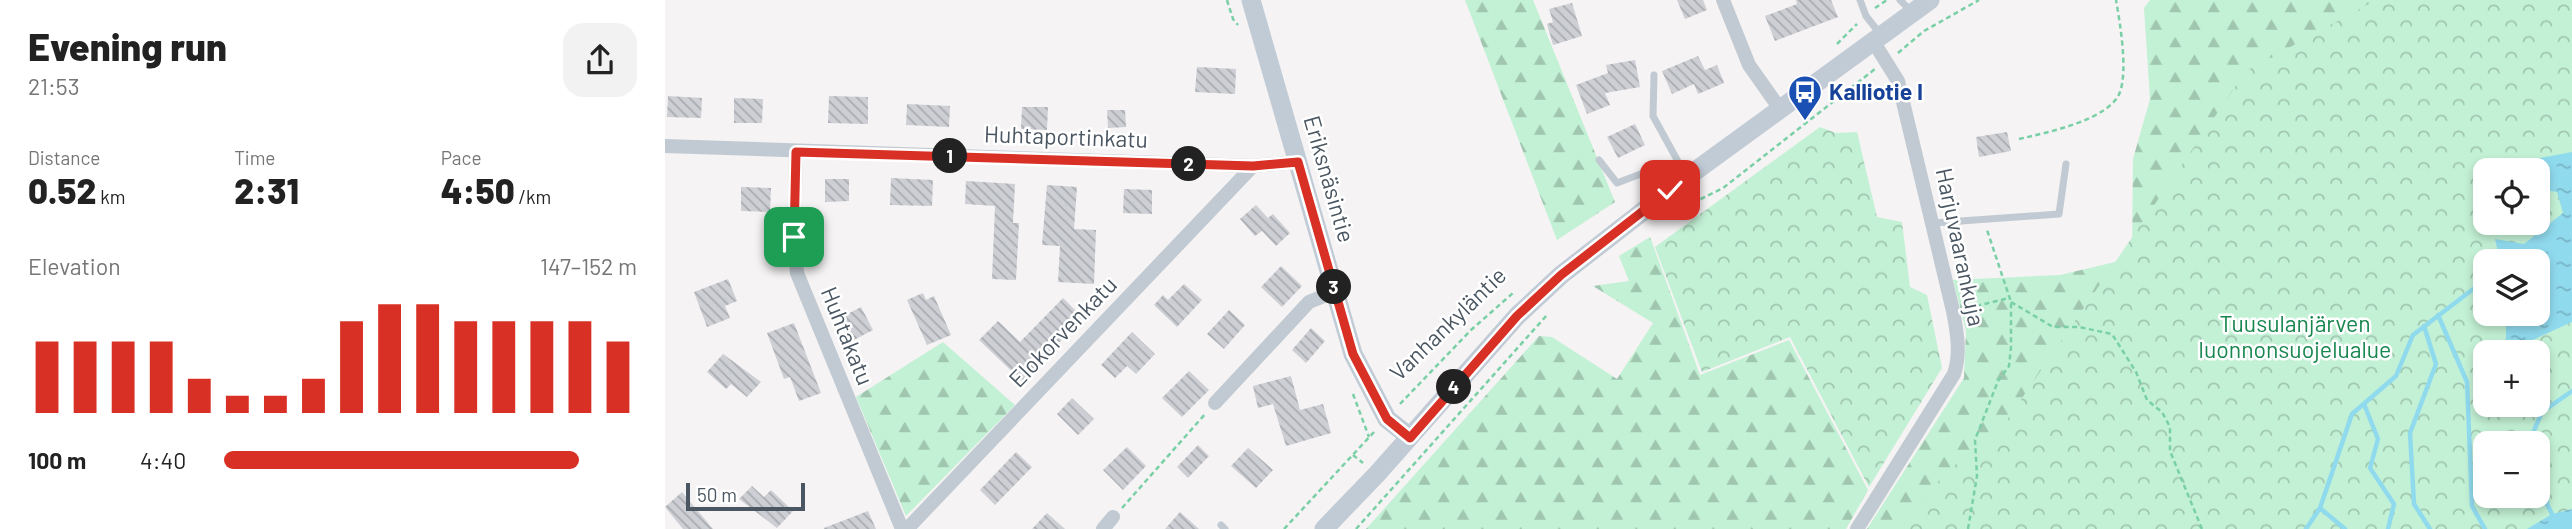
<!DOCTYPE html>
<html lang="en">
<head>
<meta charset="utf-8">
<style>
  body { margin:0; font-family:Barlow,sans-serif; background:#f2f2f2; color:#222; height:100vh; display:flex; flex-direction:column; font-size:26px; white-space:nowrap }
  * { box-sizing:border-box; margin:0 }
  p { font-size:23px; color:#767676 }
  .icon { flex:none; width:38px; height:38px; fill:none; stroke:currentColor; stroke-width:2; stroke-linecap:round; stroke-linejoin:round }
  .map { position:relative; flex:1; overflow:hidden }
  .side { display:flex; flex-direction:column; background:#fff; width:665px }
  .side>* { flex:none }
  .tools { position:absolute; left:1808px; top:158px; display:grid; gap:14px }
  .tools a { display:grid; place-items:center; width:77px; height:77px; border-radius:14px; background:#fff; box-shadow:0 4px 10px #0003; font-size:35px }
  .scale { position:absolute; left:21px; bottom:18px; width:119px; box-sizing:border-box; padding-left:7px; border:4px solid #4a5661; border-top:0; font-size:19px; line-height:24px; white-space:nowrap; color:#4a5661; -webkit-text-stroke:5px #fff; paint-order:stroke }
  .pin { position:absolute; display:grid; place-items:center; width:60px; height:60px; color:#fff; margin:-30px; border-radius:14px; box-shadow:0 4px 10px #0006 }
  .km { position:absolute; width:35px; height:35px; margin:-18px; border-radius:50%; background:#222; color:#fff; font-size:19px; line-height:35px; text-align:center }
  .round { display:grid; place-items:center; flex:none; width:74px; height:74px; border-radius:21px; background:#f2f2f2 }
  .summary { display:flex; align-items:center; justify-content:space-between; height:119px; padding:0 28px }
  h1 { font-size:38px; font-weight:800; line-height:52px }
  .metrics { display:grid; grid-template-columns:repeat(3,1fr); gap:10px; height:119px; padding:7px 28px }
  .metrics div { display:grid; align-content:center }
  .metrics b { font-size:35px; font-weight:800 }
  .metrics small { font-size:19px; font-weight:400 }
  .metrics p { font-size:19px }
  .chart { height:196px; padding:14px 28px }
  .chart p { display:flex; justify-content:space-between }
  .chart svg { width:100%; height:126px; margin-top:7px; stroke:#d93025; stroke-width:6 }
  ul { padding:0 28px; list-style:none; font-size:23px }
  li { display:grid; grid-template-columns:112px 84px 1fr; align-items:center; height:52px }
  li i { height:18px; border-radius:9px; background:#d93025 }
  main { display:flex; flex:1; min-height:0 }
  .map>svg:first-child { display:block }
  .forest { fill:url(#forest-firs) }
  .park { fill:url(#park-crowns); fill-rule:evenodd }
  .water { fill:url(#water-ripples) }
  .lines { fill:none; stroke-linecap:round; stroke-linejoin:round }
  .stream { stroke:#90daee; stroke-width:4.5 }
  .building { fill:url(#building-back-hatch) }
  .path { stroke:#7ad0a6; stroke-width:2.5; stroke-dasharray:5 3.5; stroke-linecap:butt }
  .lane { stroke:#c1cad2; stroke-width:7 }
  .street { stroke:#c1cad2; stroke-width:14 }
  .secondary { stroke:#c1cbd6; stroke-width:19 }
  .route-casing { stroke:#fff; stroke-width:14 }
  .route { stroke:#d93025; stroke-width:9 }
  .labels { text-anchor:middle; stroke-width:5; stroke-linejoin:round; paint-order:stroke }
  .transit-label { font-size:23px; font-weight:bold; fill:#164399; stroke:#fff; text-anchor:start }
  .street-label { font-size:23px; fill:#4a5661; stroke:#fff }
  .park-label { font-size:23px; fill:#17864f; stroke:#fff }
</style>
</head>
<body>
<main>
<section class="side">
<div class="summary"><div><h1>Evening run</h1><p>21:53</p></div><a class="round"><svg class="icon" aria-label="share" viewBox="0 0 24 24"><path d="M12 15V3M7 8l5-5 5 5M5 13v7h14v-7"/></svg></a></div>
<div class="metrics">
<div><p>Distance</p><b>0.52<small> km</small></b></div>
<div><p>Time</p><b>2:31</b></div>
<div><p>Pace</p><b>4:50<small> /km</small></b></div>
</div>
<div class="chart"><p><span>Elevation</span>147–152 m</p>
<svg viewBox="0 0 160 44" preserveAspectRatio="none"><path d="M5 44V19M15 44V19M25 44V19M35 44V19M45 44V32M55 44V38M65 44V38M75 44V32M85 44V12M95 44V6M105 44V6M115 44V12M125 44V12M135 44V12M145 44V12M155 44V19"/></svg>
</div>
<ul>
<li><b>100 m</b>4:40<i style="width:86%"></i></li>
</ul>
</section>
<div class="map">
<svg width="1907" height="529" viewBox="0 0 1907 529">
  <defs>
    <pattern id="forest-firs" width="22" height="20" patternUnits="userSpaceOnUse" patternTransform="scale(1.75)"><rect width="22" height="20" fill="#c3f1d5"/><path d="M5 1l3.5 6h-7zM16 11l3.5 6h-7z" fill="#a0c6b0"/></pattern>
    <pattern id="park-crowns" width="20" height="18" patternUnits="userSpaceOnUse" patternTransform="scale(1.75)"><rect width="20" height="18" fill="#c3f1d5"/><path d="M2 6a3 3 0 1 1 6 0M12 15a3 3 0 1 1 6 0" fill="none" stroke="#a0c6b0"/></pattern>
    <pattern id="water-ripples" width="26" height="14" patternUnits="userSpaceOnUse" patternTransform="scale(1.75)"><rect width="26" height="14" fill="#90daee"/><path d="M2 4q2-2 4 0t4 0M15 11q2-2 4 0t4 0" fill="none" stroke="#78b4c4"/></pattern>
    <pattern id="building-back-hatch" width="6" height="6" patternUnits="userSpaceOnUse" patternTransform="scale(1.75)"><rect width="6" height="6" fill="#cdcfd5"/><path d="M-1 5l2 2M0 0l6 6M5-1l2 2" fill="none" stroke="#a8abb0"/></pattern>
  </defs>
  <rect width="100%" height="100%" fill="#f5f3f3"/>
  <path class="forest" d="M800,0h68l82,202 -58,38z
    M1485,0h293l42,170 -236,359h-382l97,-151 2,-47 -13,-51 107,-5 72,-17 1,-99 17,-60 -6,-91z
    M985,237l50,138 89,-35 79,150 -22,39h-480l173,-193 13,1 65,42 36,-56 -60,-37 36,-5 -10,-25z
    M278,342l72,63 -109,111 -50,-119z"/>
  <path class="park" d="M1711,0h196v529h-679l61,-64 27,-7 265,-387zM1820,170h52v52h-52zM1820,261h52v52h-52zM1820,352h52v52h-52zM1820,443h52v52h-52z
    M1155,127l16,6 21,-1 20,85 25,5 8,65 17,8 15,73 -73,119 -79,-150 -88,35 -47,-125z"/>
  <path class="water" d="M1907,152v170l-66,30v-39h31v-52h-37l-5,-22 29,5 39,-31 -6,-21 -19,-3 -1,-19h-5l3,-11z
    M1907,509v20h-45l25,-15z"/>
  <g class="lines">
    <path class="stream" d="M1773,315l29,67 5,124 13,23
      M1759,326l12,38 -26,69 4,71 16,25
      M1699,404l14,35 -8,29 24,36 -6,25
      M1655,508l25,21
      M1887,514l-5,-10v-46l-14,-25 9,-21 30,-21
      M1641,529l14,-21 32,-94 44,-38 17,-41 72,-55"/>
  </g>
  <path class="building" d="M1012,0h26l4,10 -22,9z
    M1131,0h35l7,17 -63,24 -10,-25 32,-12z
    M907,3l10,33 -29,9 -6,-21 6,-2 -4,-13z
    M1033,56l7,14 12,-5 7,18 -26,11 -4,-10 -22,10 -10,-23z
    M970,60l5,27 -35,6 5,12 -23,9 -11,-29 32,-12 -2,-8z
    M532,67l39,2 -1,25 -40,-2z
    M3,96l34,2 -1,20 -34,-1z
    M164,96l39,1v27l-40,-1z
    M69,98l29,1 -1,24h-28z
    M242,104l43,2 -1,21 -43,-2z
    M357,107h26l-1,23 -26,-1z
    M442,110h18l1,17 -18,1z
    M970,124l10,21 -27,13 -11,-21z
    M1342,132l4,19 -32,6 -3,-20z
    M226,178l42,2 -1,26 -42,-1z
    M160,179h24v22l-24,1z
    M301,181l49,3 -2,39h6l-3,57 -24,-1 3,-73 -30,-2z
    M382,185l30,2 -3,42 22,1 -2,54 -36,-2 2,-36 -18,-1z
    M76,187l30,1 -1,24 -29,-1z
    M459,189l28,1v24l-29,-1z
    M591,205l12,13 5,-4 17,19 -14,13 -14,-15 -7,5 -15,-17z
    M616,266l21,20 -20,21 -21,-20z
    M63,279l9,22 -12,5 5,12 -23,9 -13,-35z
    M519,284l18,16 -25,27 -23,-22 9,-10 5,5z
    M258,293l3,7 8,-4 17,39 -24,10 -20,-45z
    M398,298l20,20 -61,63 -43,-41 19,-19 22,21z
    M196,307l12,23 -21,11 -12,-23z
    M564,310l16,15 -21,24 -17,-15z
    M129,323l27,70 -22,8 -9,-24 -6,2 -17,-46z
    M646,328l14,13 -19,22 -14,-13z
    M467,332l23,22 -19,20 -9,-8 -12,12 -14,-13z
    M58,354l38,28 -14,15 -16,-13 -5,5 -19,-17z
    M524,371l20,19 -27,27 -20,-19z
    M626,376l9,34 23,-6 8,29 -45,13 -13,-42 -15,4 -5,-22z
    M407,398l22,21 -16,16 -21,-21z
    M533,445l11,11 -21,22 -11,-11z
    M462,447l19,19 -23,24 -20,-20z
    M583,448l25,22 -17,18 -25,-22z
    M351,452l16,15 -37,38 -15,-15z
    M87,486l12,11 7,-7 22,21 -16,17 -38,-29z
    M17,492l31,37h-30l-18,-22z
    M203,511l8,18h-52v-1z
    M515,512l19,17h-34z
    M382,513l18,16h-33z"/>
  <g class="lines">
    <path class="path" d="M562,0l6,19 5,6
      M1210,8l12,-8
      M1172,44l20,-20
      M1233,53l26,-22 55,-31
      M1354,139c26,-6 91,-19 101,-47 8,-22 0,-69 -4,-92
      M1005,214l53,-26 152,-119
      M1346,302l42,25h26l33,7 24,38 11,28 15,12 8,15v24l32,78
      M1303,308l41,-10
      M688,394l16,43
      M735,404l71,-74 42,-37
      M688,455l10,8
      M457,508l84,-95
      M619,529l90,-97
      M691,529l191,-214
      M1303,529l9,-53 -2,-36 23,-59 11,-15 2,-19v-45l-24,-72"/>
    <path class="lane" d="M1195,0l6,16 15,19
      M1235,0l12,12
      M989,75l-1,41 33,60
      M934,160l18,23 34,-13 7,2 12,17
      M1268,223l126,-9 7,-50
      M556,525l4,4"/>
    <path class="street" d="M1058,0l26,65 31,44
      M0,146l588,20 45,-4
      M131,152l-2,85 3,36 105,256
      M550,403l94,-101 27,-11
      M242,529l346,-363
      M438,529l10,-12
      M1192,529l97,-155c7,-21 3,-42 -1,-63l-55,-230 -25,-40"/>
    <path class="secondary" d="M586,0l102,354 34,65 23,18
      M659,529l53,-55 140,-158 44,-41 126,-98 243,-177"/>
  </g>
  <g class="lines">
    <g class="route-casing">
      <path id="route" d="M129,237l2,-85 457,14 45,-4 55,192 34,65 23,19 107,-122 44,-41 109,-85"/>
    </g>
    <use href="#route" class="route"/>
  </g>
  <defs>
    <g id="bus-pin" transform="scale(1.75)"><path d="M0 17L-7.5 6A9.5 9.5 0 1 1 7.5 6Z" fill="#1a4fb4" stroke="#fff"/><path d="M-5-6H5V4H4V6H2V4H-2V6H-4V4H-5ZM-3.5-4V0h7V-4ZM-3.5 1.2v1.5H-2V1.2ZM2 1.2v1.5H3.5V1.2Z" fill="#fff"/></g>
  </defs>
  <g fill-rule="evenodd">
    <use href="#bus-pin" x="1140" y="92"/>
  </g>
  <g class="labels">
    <g class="transit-label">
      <text x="1164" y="100">Kalliotie I</text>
    </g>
    <g class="street-label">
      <text transform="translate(401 137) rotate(2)" y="8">Huhtaportinkatu</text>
      <text transform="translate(664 179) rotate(74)" y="8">Eriksnäsintie</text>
      <text transform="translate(1295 247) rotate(78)" y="8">Harjuvaarankuja</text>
      <text transform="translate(783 324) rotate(-44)" y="8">Vanhankyläntie</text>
      <text transform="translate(398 332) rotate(-46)" y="8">Elokorvenkatu</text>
      <text transform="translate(182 336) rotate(68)" y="8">Huhtakatu</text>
    </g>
    <g class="park-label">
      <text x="1630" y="332">Tuusulanjärven<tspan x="1630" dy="26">luonnonsuojelualue</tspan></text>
    </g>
  </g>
</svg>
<div class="tools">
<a><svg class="icon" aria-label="locate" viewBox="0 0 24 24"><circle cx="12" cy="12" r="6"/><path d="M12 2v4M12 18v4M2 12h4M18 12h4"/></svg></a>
<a><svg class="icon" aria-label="layers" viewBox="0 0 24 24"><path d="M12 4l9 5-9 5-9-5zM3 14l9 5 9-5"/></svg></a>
<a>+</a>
<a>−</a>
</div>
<div class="scale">50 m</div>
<div class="pin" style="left:129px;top:237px;background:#1e9e55"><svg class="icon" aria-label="arrive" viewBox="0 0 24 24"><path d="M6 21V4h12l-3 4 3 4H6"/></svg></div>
<div class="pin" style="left:1005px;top:190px;background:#d93025"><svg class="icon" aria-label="check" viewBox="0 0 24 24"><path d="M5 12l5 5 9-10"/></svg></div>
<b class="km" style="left:285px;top:156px">1</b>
<b class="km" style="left:524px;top:164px">2</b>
<b class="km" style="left:669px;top:287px">3</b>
<b class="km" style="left:789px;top:387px">4</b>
</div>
</main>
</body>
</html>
